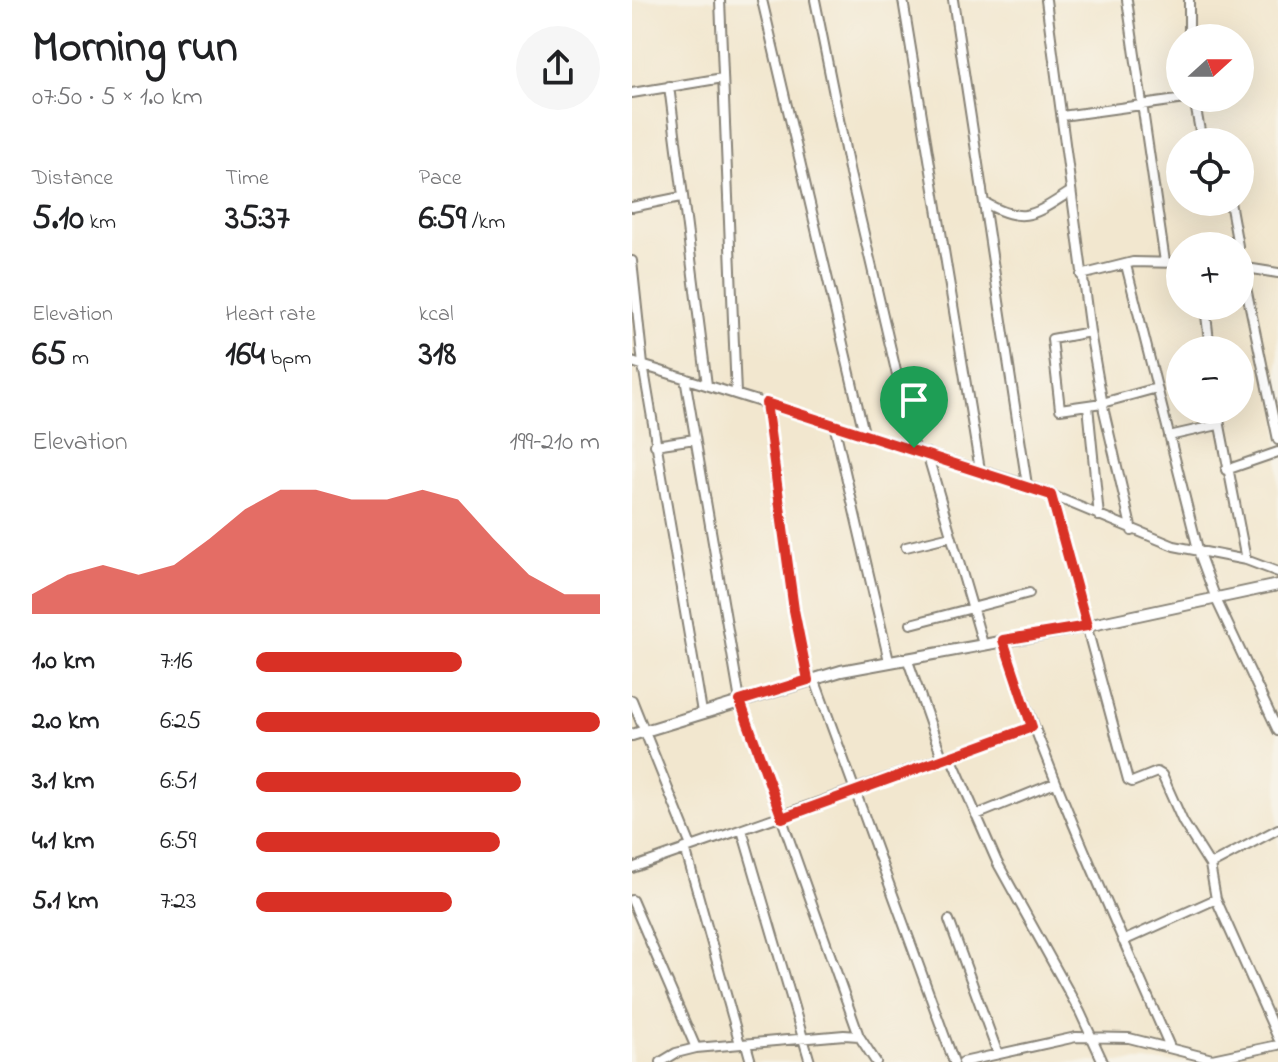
<!DOCTYPE html>
<html lang="en">
<head>
<meta charset="utf-8">
<style>
  body { margin:0; font-family:"Indie Flower",sans-serif; background:#f6f6f6; color:#202124; height:100vh; display:flex; flex-direction:column; font-size:30px; white-space:nowrap }
  * { box-sizing:border-box; margin:0 }
  p { font-size:26px; color:#757577 }
  .icon { flex:none; width:44px; height:44px; fill:none; stroke:currentColor; stroke-width:2; stroke-linecap:round; stroke-linejoin:round }
  .map { position:relative; flex:1; overflow:hidden }
  .details { display:flex; flex-direction:column; background:#fff; width:632px }
  .details>* { flex:none }
  .needle { width:52px; rotate:69deg }
  .tools { position:absolute; left:534px; top:24px; display:grid; gap:16px }
  .tools a { display:grid; place-items:center; width:88px; height:88px; border-radius:50%; background:#fff; box-shadow:0 8px 32px #0002; font-size:40px }
  .pin { position:absolute; display:grid; place-items:center; width:68px; height:68px; color:#fff; margin:-82px -34px; border-radius:50% 50% 50% 0; rotate:-45deg; box-shadow:0 0 8px #0007 }
  .pin .icon { rotate:45deg }
  .round { display:grid; place-items:center; flex:none; width:84px; height:84px; border-radius:42px; background:#f6f6f6 }
  .overview { display:flex; align-items:center; justify-content:space-between; height:136px; padding:0 32px }
  h1 { font-size:44px; font-weight:800; line-height:60px }
  .stats { display:grid; grid-template-columns:repeat(3,1fr); gap:12px; height:136px; padding:8px 32px }
  .stats div { display:grid; align-content:center }
  .stats b { font-size:34px; font-weight:800 }
  .stats small { font-size:22px; font-weight:400 }
  .stats p { font-size:22px }
  .chart { height:224px; padding:16px 32px }
  .chart p { display:flex; justify-content:space-between }
  .chart svg { width:100%; height:144px; margin-top:8px; fill:#d93025; opacity:.7 }
  ul { padding:0 32px; list-style:none; font-size:26px }
  li { display:grid; grid-template-columns:128px 96px 1fr; align-items:center; height:60px }
  li i { height:20px; border-radius:10px; background:#d93025 }
  main { display:flex; flex:1; min-height:0 }
  .map>svg:first-child { display:block }
  .lines { fill:none; stroke-linecap:round; stroke-linejoin:round }
  .minor-casing { stroke:#878276; stroke-width:12 }
  .tertiary-casing { stroke:#878276; stroke-width:14 }
  .minor { stroke:#fff; stroke-width:8 }
  .tertiary { stroke:#fff; stroke-width:10 }
  .route-casing { stroke:#fff; stroke-width:16 }
  .route { stroke:#d93025; stroke-width:10 }
</style>
</head>
<body>
<main>
<section class="details">
<div class="overview"><div><h1>Morning run</h1><p>07:50 · 5 × 1.0 km</p></div><a class="round"><svg class="icon" aria-label="share" viewBox="0 0 24 24"><path d="M12 15V3M7 8l5-5 5 5M5 13v7h14v-7"/></svg></a></div>
<div class="stats">
<div><p>Distance</p><b>5.10<small> km</small></b></div>
<div><p>Time</p><b>35:37</b></div>
<div><p>Pace</p><b>6:59<small> /km</small></b></div>
</div>
<div class="stats">
<div><p>Elevation</p><b>65<small> m</small></b></div>
<div><p>Heart rate</p><b>164<small> bpm</small></b></div>
<div><p>kcal</p><b>318</b></div>
</div>
<div class="chart"><p><span>Elevation</span>199–210 m</p>
<svg viewBox="0 0 160 44" preserveAspectRatio="none"><path d="M0 44V38L10 32L20 29L30 32L40 29L50 21L60 12L70 6L80 6L90 9L100 9L110 6L120 9L130 21L140 32L150 38L160 38V44z"/></svg>
</div>
<ul>
<li><b>1.0 km</b>7:16<i style="width:60%"></i></li>
<li><b>2.0 km</b>6:25<i style="width:100%"></i></li>
<li><b>3.1 km</b>6:51<i style="width:77%"></i></li>
<li><b>4.1 km</b>6:59<i style="width:71%"></i></li>
<li><b>5.1 km</b>7:23<i style="width:57%"></i></li>
</ul>
</section>
<div class="map">
<svg width="646" height="1062" viewBox="0 0 646 1062">
  <rect width="100%" height="100%" fill="#f7f3e8"/>
  <filter id="ink" filterUnits="userSpaceOnUse"><feTurbulence type="fractalNoise" baseFrequency=".0125" numOctaves="2"/><feDisplacementMap in="SourceGraphic" scale="16" xChannelSelector="R" yChannelSelector="G"/><feConvolveMatrix kernelMatrix="1 2 1 2 8 2 1 2 1" color-interpolation-filters="sRGB"/></filter>
  <filter id="wash" filterUnits="userSpaceOnUse"><feTurbulence type="fractalNoise" baseFrequency=".006" numOctaves="4" result="noise"/><feDisplacementMap in="SourceGraphic" scale="32" xChannelSelector="R" yChannelSelector="G"/><feGaussianBlur stdDeviation="1.8" result="paint"/><feColorMatrix in="noise" values="0 0 0 0 0 0 0 0 0 0 0 0 0 0 0 0 0 1.4 0 .05"/><feComposite in="paint" operator="in"/></filter>
  <g filter="url(#wash)">
    <rect width="100%" height="100%" fill="#f2e7cf"/>
  </g>
  <g filter="url(#ink)">
    <g class="lines">
      <g class="minor-casing">
        <path id="minor" d="M88,0l16,394
          M130,0l102,433
          M183,0l35,174 64,274
          M271,0l77,470
          M321,0l74,485
          M414,0l44,332 14,79 28,120
          M495,0l38,262
          M557,38v-38
          M37,86l38,299
          M0,93l91,-15
          M562,98l8,44
          M430,116l130,-18
          M352,202c40,24 51,12 86,-10
          M598,202l8,44
          M0,207l49,-10
          M608,259l38,181
          M0,261l11,104 59,347
          M494,265l73,288 17,46 62,132
          M608,267l38,6
          M449,275l52,-13 47,1
          M573,306l5,44
          M458,332l-38,7 8,70 42,-6 55,-15
          M0,362l395,123 147,61 72,14 32,12
          M53,378l55,323 119,335
          M134,403l28,207 14,70
          M456,406l11,110
          M585,410l29,150
          M202,424l55,237
          M537,436l49,-11
          M23,445l40,-6
          M295,453l56,191
          M594,470l52,-18
          M419,495l77,285 4,2 25,-10 5,3 21,47 27,43 6,34 62,139
          M274,547l45,-11
          M279,624l118,-31
          M371,640c47,139 108,272 167,407
          M275,658l36,102
          M182,678l140,384
          M0,700l59,146
          M319,757l46,105 83,150 23,50
          M344,815l79,-32
          M110,830l68,232
          M53,848l55,196
          M578,865l68,-36
          M0,868l400,-141
          M0,900l64,148
          M317,920l49,134
          M491,941l93,-42
          M114,1044l5,18
          M29,1062l15,-9 20,-5 148,-13 15,1 17,26
          M331,1062l113,-25 53,1 83,21 66,-14"/>
      </g>
      <g class="tertiary-casing">
        <path id="tertiary" d="M0,735l209,-64 246,-45 191,-41"/>
      </g>
      <use href="#minor" class="minor"/>
      <use href="#tertiary" class="tertiary"/>
    </g>
  </g>
  <g class="lines" filter="url(#ink)">
    <g class="route-casing">
      <path id="route" d="M134,403l285,92 36,131 -84,14 29,87 -250,91 -42,-117 68,-21 -14,-70z"/>
    </g>
    <use href="#route" class="route"/>
  </g>
</svg>
<div class="tools">
<a><svg class="needle" viewBox="-14 -14 28 28"><path d="M0-13l5 13h-10z" fill="#e53935"/><path d="M0 13l5-13h-10z" fill="#757577"/></svg></a>
<a><svg class="icon" aria-label="locate" viewBox="0 0 24 24"><circle cx="12" cy="12" r="6"/><path d="M12 2v4M12 18v4M2 12h4M18 12h4"/></svg></a>
<a>+</a>
<a>−</a>
</div>
<div class="pin" style="left:282px;top:448px;background:#1e9e55"><svg class="icon" aria-label="arrive" viewBox="0 0 24 24"><path d="M6 21V4h12l-3 4 3 4H6"/></svg></div>
</div>
</main>
</body>
</html>
